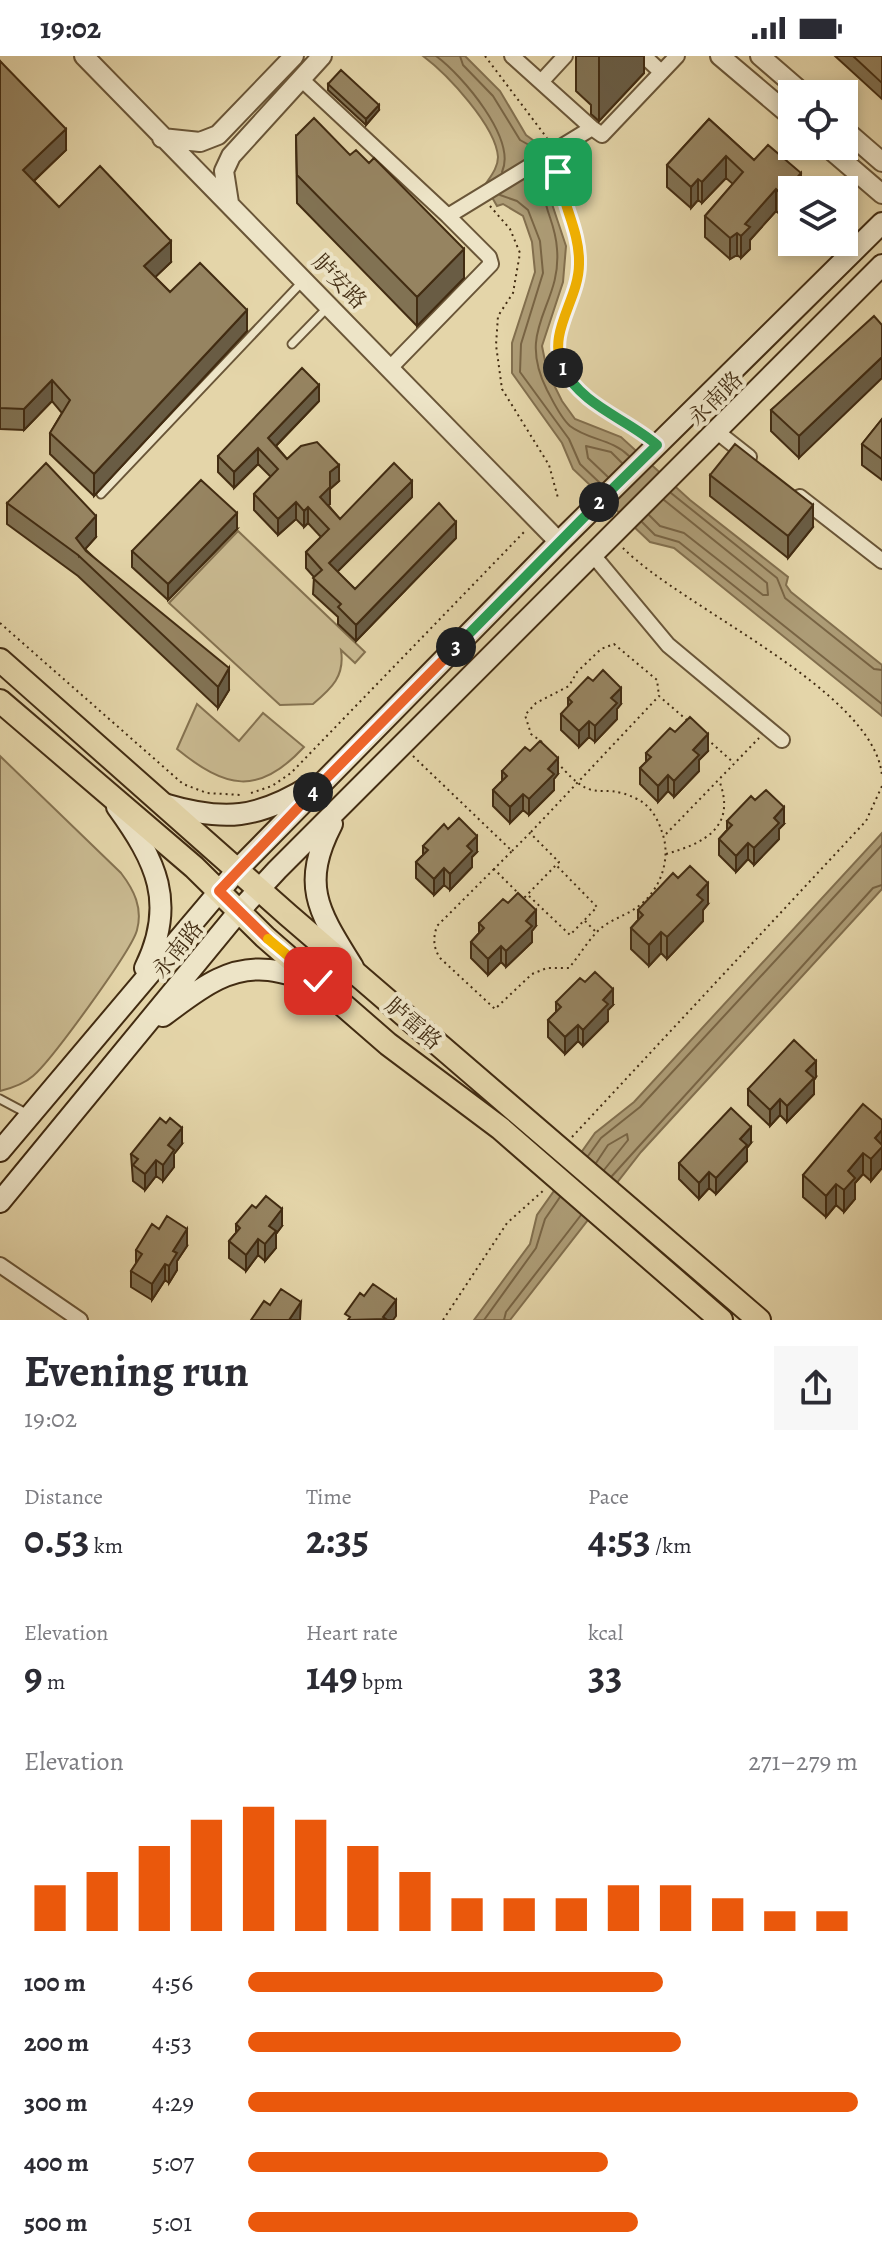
<!DOCTYPE html>
<html lang="en">
<head>
<meta charset="utf-8">
<style>
  body { margin:0; font-family:Alegreya,"Noto Serif SC",serif; background:#f7f7f7; color:#2b2b33; height:100vh; display:flex; flex-direction:column; font-size:30px; white-space:nowrap }
  * { box-sizing:border-box; margin:0 }
  p { font-size:26px; color:#7c7c81 }
  .icon { flex:none; width:44px; height:44px; fill:none; stroke:currentColor; stroke-width:2; stroke-linecap:round; stroke-linejoin:round }
  .map { position:relative; height:1264px; overflow:hidden }
  .drawer { display:flex; flex-direction:column; background:#fff; flex:1 }
  .drawer>* { flex:none }
  .controls { position:absolute; left:778px; top:24px; display:grid; gap:16px }
  .controls a { display:grid; place-items:center; width:80px; height:80px; border-radius:0px; background:#fff; box-shadow:0 4px 12px #0003; font-size:40px }
  .pin { position:absolute; display:grid; place-items:center; width:68px; height:68px; color:#fff; margin:-34px; border-radius:16px; box-shadow:0 4px 12px #0006 }
  .km { position:absolute; width:40px; height:40px; margin:-20px; border-radius:50%; background:#222; color:#fff; font-size:22px; line-height:40px; text-align:center }
  .round { display:grid; place-items:center; flex:none; width:84px; height:84px; border-radius:0px; background:#f7f7f7 }
  .summary { display:flex; align-items:center; justify-content:space-between; height:136px; padding:0 24px }
  h1 { font-size:44px; font-weight:700; line-height:60px }
  .figures { display:grid; grid-template-columns:repeat(3,1fr); gap:12px; height:136px; padding:8px 24px }
  .figures div { display:grid; align-content:center }
  .figures b { font-size:40px; font-weight:700 }
  .figures small { font-size:22px; font-weight:400 }
  .figures p { font-size:22px }
  .chart { height:224px; padding:16px 24px }
  .chart p { display:flex; justify-content:space-between }
  .chart svg { width:100%; height:144px; margin-top:8px; stroke:#ea580c; stroke-width:6 }
  ul { padding:0 24px; list-style:none; font-size:26px }
  li { display:grid; grid-template-columns:128px 96px 1fr; align-items:center; height:60px }
  li i { height:20px; border-radius:10px; background:#ea580c }
  .status { display:flex; justify-content:space-between; align-items:center; height:56px; padding:0 40px; background:#fff; direction:ltr }
  .status svg { height:22px; fill:currentColor }
  .map>svg:first-child { display:block }
  .green { fill:#c8b88f; stroke:#857250; stroke-width:2 }
  .water { fill:#ad9c76; stroke:#826f4e; stroke-width:2 }
  .lines { fill:none; stroke-linecap:round; stroke-linejoin:round }
  .shore { stroke:#786444; stroke-width:2 }
  .service-casing { stroke:#6a5638; stroke-width:11 }
  .minor-casing { stroke:#6a5638; stroke-width:18 }
  .tertiary-casing { stroke:#6a5638; stroke-width:22 }
  .secondary-casing { stroke:#422c12; stroke-width:24 }
  .primary-casing { stroke:#422c12; stroke-width:26 }
  .path { stroke:#422c12; stroke-width:2; stroke-dasharray:2 4; stroke-linecap:butt }
  .service { stroke:#ede4c7; stroke-width:7 }
  .minor { stroke:#ede4c7; stroke-width:14 }
  .tertiary { stroke:#ede4c7; stroke-width:18 }
  .secondary { stroke:#ede4c7; stroke-width:20 }
  .primary { stroke:#e4d5a9; stroke-width:22 }
  .wall { fill:#817253; stroke:#422c12; stroke-width:2 }
  .shaded-wall { fill:#695c44; stroke:#422c12; stroke-width:2 }
  .building { fill:#968461; stroke:#422c12; stroke-width:2 }
  .split-1-casing { stroke:#fff; stroke-width:16 }
  .split-2-casing { stroke:#fff; stroke-width:16 }
  .split-3-casing { stroke:#fff; stroke-width:16 }
  .split-4-casing { stroke:#fff; stroke-width:16 }
  .split-5-casing { stroke:#fff; stroke-width:16 }
  .split-6-casing { stroke:#fff; stroke-width:16 }
  .split-1 { stroke:#f5b400; stroke-width:10 }
  .split-2 { stroke:#22a559; stroke-width:10 }
  .split-3 { stroke:#22a559; stroke-width:10 }
  .split-4 { stroke:#f0652b; stroke-width:10 }
  .split-5 { stroke:#f0652b; stroke-width:10 }
  .split-6 { stroke:#f5b400; stroke-width:10 }
  .labels { text-anchor:middle; stroke-width:8; stroke-linejoin:round; paint-order:stroke }
  .street-label { font-size:22px; fill:#422c12; stroke:#ede4c7 }
</style>
</head>
<body>
<div class="status"><b>19:02</b><svg viewBox="0 0 49 12"><path d="M0 12V9h3v3zM5 12V6h3v6zM10 12V3h3v9zM15 12V0h3v12zM26 1h20v11H26zM47 4h2v5h-2z"/></svg></div>
<div class="map">
<svg width="882" height="1264" viewBox="0 0 882 1264">
  <rect width="100%" height="100%" fill="#e4d5a9"/>
  <filter id="stains"><feTurbulence type="fractalNoise" baseFrequency=".0025" numOctaves="4"/><feColorMatrix values="0 0 0 0 .2 0 0 0 0 .09 0 0 0 0 .02 0 0 0 .5 -.17"/></filter>
  <radialGradient id="worn" r=".72"><stop offset=".6" stop-color="#630" stop-opacity="0"/><stop offset="1" stop-color="#630" stop-opacity=".3"/></radialGradient>
  <path class="green" d="M238,475l127,121 -10,11 -14,-13c4,26 -9,38 -28,54l-33,1 -111,-102z
    M197,648l42,37 24,-28 41,34c-46,50 -79,41 -127,2z
    M0,700l121,117c13,17 22,35 16,57 -5,20 -86,131 -104,146 -9,8 -21,12 -33,15z"/>
  <path class="water" d="M423,0h42l35,35 26,44 11,8 8,-2 13,19 -7,41 15,45 -3,36 -21,64 5,25 15,30 13,18 46,18 69,63 98,77 -2,8 5,7 91,73v51l-208,-168 -24,-6 -77,-73 -11,-26 -50,-70v-30l23,-71 -3,-30 -9,-26 -20,-12 -6,2 -12,-21c5,-8 13,-17 13,-28 -2,-31 -51,-83 -75,-101z
    M882,777v56l-241,263 -131,168h-36l56,-76 7,-29 58,-82 39,-31z"/>
  <g class="lines">
    <path class="shore" d="M436,0c26,19 81,83 66,116
      M460,0l3,9 30,31 27,44 18,10
      M548,109c-12,41 7,49 9,84 5,57 -42,78 -10,141 6,11 13,27 23,36 18,14 42,13 59,30
      M500,139l17,6 11,9 12,31 3,32 -22,71 -1,28 49,67 11,25 21,20
      M608,421l-20,-19 -2,-12 25,6 11,11
      M671,437l106,85 8,20 89,71 8,1
      M649,459l11,11 24,7 79,62h5l-1,-12 -103,-83
      M642,466l13,13 24,7 203,162
      M588,1100l13,-18 39,-31 242,-262
      M596,1107l12,-18 19,-11 1,6 -24,30
      M612,1120l261,-288 9,-3
      M484,1264l52,-72 9,-29 15,-22
      M504,1264l2,-8 75,-97"/>
    <g class="service-casing">
      <path id="service" d="M292,288l36,-37
        M101,438l202,-213
        M0,1043l28,15"/>
    </g>
    <g class="minor-casing">
      <path id="minor" d="M512,0l80,72
        M644,0l17,16
        M301,23l147,137
        M541,26l24,-26
        M390,312l101,-104 -2,-7 -41,-41 144,-88 10,7 75,-79
        M716,375l33,26
        M800,441l82,64
        M593,499l75,90 114,95
        M0,1209l80,55"/>
    </g>
    <g class="tertiary-casing">
      <path id="tertiary" d="M84,0l475,486
        M720,0l72,61
        M760,0l44,38
        M844,73l38,33
        M162,82l38,4 18,-7 76,-79
        M826,90l56,48
        M229,147l-5,-32 7,-15 91,-100"/>
    </g>
    <g class="secondary-casing">
      <path id="secondary" d="M164,748c60,18 94,15 148,-19
        M117,751c39,54 60,96 28,161
        M332,768c-32,62 -13,88 21,143
        M163,960c33,-24 63,-51 106,-46 16,2 33,8 49,11
        M0,1095l239,-283 320,-326 323,-319
        M0,1146l240,-292 37,-40 605,-605"/>
    </g>
    <g class="primary-casing">
      <path id="primary" d="M0,604l288,255 471,405
        M0,645l194,166 71,70 123,107 112,84 221,192"/>
    </g>
    <path class="path" d="M485,0l62,82
      M562,107c-12,25 17,70 17,101 0,40 -36,73 -12,112 19,30 53,36 78,59
      M490,150l20,23 10,24 -7,40 -15,23 -2,29 6,44 47,76 9,33
      M623,492c59,60 252,143 259,228
      M0,567l183,161 24,9 34,2
      M707,683l27,24
      M542,686l-11,-8 -6,-19 11,-12 33,-17 8,-14 24,-23 13,-5 43,36 2,16
      M413,700l99,95 -18,18 25,25
      M251,737l21,-7 19,-13 234,-242
      M531,776l128,-136 29,25
      M666,778l93,-96
      M512,795l18,-18 29,29 -35,36
      M666,798c39,-11 71,-27 53,-74
      M494,813l-57,57c-4,12 -4,21 3,32l55,51 37,-35 15,-6h22c9,-11 17,-24 26,-34 11,-13 28,-17 41,-26 24,-16 36,-49 26,-76 -4,-13 -12,-27 -25,-33 -40,-20 -40,10 -79,-36
      M529,840l41,39 27,-28 -40,-41
      M585,865l10,10
      M572,1081l294,-316 16,-35
      M443,1264l64,-97 38,-34"/>
    <use href="#service" class="service"/>
    <use href="#minor" class="minor"/>
    <use href="#tertiary" class="tertiary"/>
    <use href="#secondary" class="secondary"/>
    <use href="#primary" class="primary"/>
  </g>
  <path class="wall" d="M576,0h68v17l-45,48 -8,-7v-9l-15,-14z
    M835,0h47v43z
    M0,5l66,89 -32,31 25,26 112,55 -16,15 15,15 77,39 -153,165 -44,-42v-21l12,-20 -10,-12 -28,29 -24,-1z
    M328,28l51,26 -13,15 -38,-35z
    M709,63l45,41 47,30h-9v15l-10,11 -6,-5 -26,29v9l-9,9 -4,-3 -7,4 -25,-22v-21l28,-32 -7,-6 -24,25 -4,-3 -7,8 -24,-21v-22z
    M296,80l168,142 -47,48 -120,-123z
    M882,269l-83,133 -28,-27v-21z
    M319,345l-43,45 11,13 52,22 -9,8v15l-2,1 12,14 72,-22 -75,75 18,17 101,-51 -100,103 -18,-17v-7l-25,-23 1,-17 -8,-9v-16l15,-15 -13,-14 -4,4 -8,-8 -18,16 -24,-25v-16l17,-17 -13,-13 -24,24 -16,-16v-16z
    M882,363v61l-20,-15v-21z
    M710,419l103,52 -25,31 -78,-62z
    M7,447l89,34 -11,12 144,141 -11,18 -140,-132 -71,-52z
    M237,473l-69,71 -36,-33v-16z
    M568,642l53,6 -4,5v10l-22,23 -6,-5 -10,10 -18,-17v-16l7,-7z
    M675,676l33,19 -9,9v11l-25,26 -6,-6 -10,11 -18,-18v-16l6,-6v-9z
    M502,715l56,3 -4,5v11l-25,25 -6,-5 -13,13 -17,-17v-16l9,-9z
    M727,765l57,3 -5,5v10l-25,26 -6,-6 -12,13 -17,-17v-16l8,-9z
    M423,790l54,6 -5,5v10l-22,23 -6,-5 -10,10 -18,-17v-16l7,-7z
    M708,848l-5,6v11l-36,38 -6,-6 -12,13 -18,-17v-21l7,-8v-10z
    M479,867l57,3 -4,5v11l-26,25 -5,-5 -13,13 -17,-17v-16l8,-9z
    M556,946l57,3 -5,5v11l-25,25 -5,-5 -13,13 -17,-17v-17l8,-8z
    M816,1021l-2,3v14l-27,28 -7,-7 -10,11 -22,-21v-16z
    M882,1064v48l-11,13 -8,-7 -8,9v16l-11,13 -8,-7 -10,12 -23,-20v-22z
    M751,1087l-4,5v13l-31,33 -7,-6 -10,11 -20,-20v-16z
    M182,1088l-8,10v13l-11,14 -7,-5 -11,14 -12,-9 -2,-27z
    M236,1168l46,2 -6,8v14l-11,13 -7,-6 -12,16 -17,-13v-17l7,-8z
    M187,1190l-10,15v9l-8,13 -4,-3 -13,20 -21,-13v-16l5,-7v-14z"/>
  <path class="shaded-wall" d="M599,0h45v17l-45,48z
    M379,49v5l-13,15v-6z
    M66,73v21l-43,41v-21z
    M726,100v22l-24,25v-21z
    M801,117v17h-9v15l-10,11v-21z
    M698,123v21l-7,8v-21z
    M776,133v22l-26,29v9l-9,9v-22l4,-12z
    M737,177v22l-7,4v-21z
    M171,185v21l-27,26v-22z
    M464,193v29l-47,48v-29z
    M247,254v21l-153,165v-22z
    M882,301v21l-83,80v-22z
    M52,324v21l-28,29v-21z
    M319,329v16l-51,53v-16z
    M258,392v16l-24,24v-16z
    M339,409v16l-9,8v15l-10,9v-16l10,-25z
    M412,425v16l-83,83v-17z
    M296,446v17l-18,16v-16z
    M813,449v22l-25,31v-22z
    M308,451v16l-4,4v-16z
    M237,457v16l-69,71v-16z
    M96,460v21l-17,19 -3,-18z
    M456,466v16l-100,103v-16z
    M229,612v22l-11,18v-21z
    M621,632v16l-4,5v10l-22,23v-16l16,-28z
    M589,665v16l-10,10v-16z
    M708,678v17l-9,9v11l-25,26v-16l19,-31z
    M558,702v16l-4,5v11l-25,25v-16l19,-30z
    M668,719v16l-10,11v-16z
    M523,738v16l-13,13v-16z
    M784,751v17l-5,5v10l-25,26v-17l20,-30z
    M477,780v16l-5,5v10l-22,23v-16l17,-28z
    M748,787v16l-12,13v-16z
    M444,812v17l-10,10v-16z
    M708,827v21l-5,6v11l-36,38v-22l30,-42z
    M536,854v16l-4,5v11l-26,25v-16l20,-30z
    M661,876v21l-12,13v-21z
    M501,890v16l-13,13v-16z
    M613,933v16l-5,5v11l-25,25v-16l20,-30z
    M578,969v16l-13,13v-17z
    M816,1005v16l-2,3v14l-27,28v-16l19,-35z
    M780,1043v16l-10,11v-16z
    M751,1071v16l-4,5v13l-31,33v-16l24,-39z
    M182,1072v16l-8,10v13l-11,14v-16l5,-20z
    M882,1074v38l-11,13v-22l4,-21z
    M863,1097v21l-8,9v16l-11,13v-22l4,-19z
    M156,1104v16l-11,14v-16z
    M709,1116v16l-10,11v-16z
    M836,1128v21l-10,12v-21z
    M282,1153v17l-6,8v14l-11,13v-17l4,-18z
    M187,1173v17l-10,15v9l-8,13v-17l4,-15z
    M258,1183v16l-12,16v-16z
    M165,1208v16l-13,20v-16z
    M396,1244v16l-3,4h-10v-3z
    M301,1246l-1,18h-11z"/>
  <path class="building" d="M853,0h29v27z
    M0,5l66,68 -43,41 36,37 41,-41 71,75 -27,25 26,26 30,-29 47,47 -153,164 -44,-41 20,-33 -18,-20 -28,29 -24,-1z
    M341,14l38,35 -13,14 -38,-35z
    M314,62l36,37 6,-5 13,13 5,-5 90,91 -47,48 -120,-122 -1,-39z
    M709,63l45,41 14,-15 33,28 -19,22 -6,-6 -31,35 5,3 -9,9 -4,-3 -7,5 -25,-22 38,-44 -17,-16 -24,26 -4,-3 -7,8 -24,-22z
    M874,260l8,9v32l-83,79 -28,-26z
    M302,312l17,17 -51,53 19,21 14,-13 16,-4 22,23 -9,7v15l-10,10 20,22 54,-56 18,18 -83,82 26,26 84,-86 17,19 -100,103 -18,-18 3,-3 -28,-26 9,-8 -16,-18 23,-23 -21,-22 -4,4 -8,-9 -18,17 -24,-25 24,-25 -20,-21 -24,24 -16,-16z
    M882,363v40l-20,-15z
    M735,388l78,61 -25,31 -78,-61z
    M46,407l50,53 -20,22 10,13 143,117 -11,19 -140,-132 -71,-52z
    M201,424l36,33 -69,71 -36,-33z
    M603,614l18,18 -10,10 6,5 -22,23 -6,-5 -10,10 -18,-17 11,-12 -4,-4 20,-21 5,4z
    M690,661l18,17 -15,16 6,5 -25,26 -6,-6 -10,11 -18,-18 11,-11 -5,-4 24,-25 5,4z
    M540,685l18,17 -10,11 6,5 -25,25 -6,-5 -13,13 -17,-17 14,-14 -5,-5 23,-24 5,4z
    M766,734l18,17 -10,11 5,5 -25,25 -6,-5 -12,13 -17,-17 13,-14 -5,-4 24,-25 4,4z
    M459,762l18,18 -10,10 5,5 -22,23 -6,-6 -10,11 -18,-17 12,-12 -5,-4 21,-22 4,5z
    M690,810l18,17 -11,12 6,5 -36,37 -6,-5 -12,13 -18,-17 12,-13 -5,-5 35,-37 5,5z
    M518,837l18,17 -10,11 6,5 -26,25 -5,-5 -13,13 -17,-17 13,-14 -5,-5 24,-24 5,4z
    M595,916l18,17 -10,11 5,4 -25,26 -5,-5 -13,12 -17,-17 13,-13 -5,-5 24,-24 5,4z
    M794,984l22,21 -10,10 8,7 -27,28 -7,-7 -10,11 -22,-21z
    M863,1048l19,16v10l-7,8 7,7v2l-11,12 -8,-6 -15,18 7,7 -11,12 -8,-6 -10,12 -23,-21z
    M731,1052l20,19 -11,12 7,6 -31,33 -7,-6 -10,11 -20,-20z
    M160,1062l6,5 4,-5 12,10 -14,17 6,5 -11,15 -7,-5 -11,14 -12,-9 5,-6 -7,-5z
    M266,1140l16,13 -13,17 7,5 -11,13 -7,-5 -12,16 -17,-14 11,-13 -4,-4 16,-19 4,3z
    M167,1160l20,13 -14,22 4,2 -8,13 -4,-2 -13,20 -21,-13 11,-17 -6,-4 16,-26 7,5z
    M373,1228l23,16 -13,17 3,2 -38,1 2,-3 -5,-3 15,-21 4,3z
    M281,1233l20,13 -12,18h-38l13,-19 6,4z"/>
  <g class="lines">
    <g class="split-1-casing">
      <path id="split-1" d="M558,116c4,32 22,59 21,92 0,36 -33,69 -16,104"/>
    </g>
    <g class="split-2-casing">
      <path id="split-2" d="M563,312c19,38 63,50 94,77l-58,57"/>
    </g>
    <g class="split-3-casing">
      <path id="split-3" d="M456,591l143,-145"/>
    </g>
    <g class="split-4-casing">
      <path id="split-4" d="M313,736l143,-145"/>
    </g>
    <g class="split-5-casing">
      <path id="split-5" d="M268,883l-49,-48 94,-99"/>
    </g>
    <g class="split-6-casing">
      <path id="split-6" d="M268,883l50,42"/>
    </g>
    <use href="#split-1" class="split-1"/>
    <use href="#split-2" class="split-2"/>
    <use href="#split-3" class="split-3"/>
    <use href="#split-4" class="split-4"/>
    <use href="#split-5" class="split-5"/>
    <use href="#split-6" class="split-6"/>
  </g>
  <g class="labels">
    <g class="street-label">
      <text transform="translate(340 225) rotate(46)" y="8">胪安路</text>
      <text transform="translate(715 342) rotate(-45)" y="8">永南路</text>
      <text transform="translate(177 893) rotate(-51)" y="8">永南路</text>
      <text transform="translate(414 967) rotate(41)" y="8">胪雷路</text>
    </g>
  </g>
  <rect width="100%" height="100%" filter="url(#stains)"/>
  <rect width="100%" height="100%" fill="url(#worn)"/>
</svg>
<div class="controls">
<a><svg class="icon" aria-label="locate" viewBox="0 0 24 24"><circle cx="12" cy="12" r="6"/><path d="M12 2v4M12 18v4M2 12h4M18 12h4"/></svg></a>
<a><svg class="icon" aria-label="layers" viewBox="0 0 24 24"><path d="M12 4l9 5-9 5-9-5zM3 14l9 5 9-5"/></svg></a>
</div>
<div class="pin" style="left:558px;top:116px;background:#1e9e55"><svg class="icon" aria-label="arrive" viewBox="0 0 24 24"><path d="M6 21V4h12l-3 4 3 4H6"/></svg></div>
<div class="pin" style="left:318px;top:925px;background:#d93025"><svg class="icon" aria-label="check" viewBox="0 0 24 24"><path d="M5 12l5 5 9-10"/></svg></div>
<b class="km" style="left:563px;top:312px">1</b>
<b class="km" style="left:599px;top:446px">2</b>
<b class="km" style="left:456px;top:591px">3</b>
<b class="km" style="left:313px;top:736px">4</b>
</div>
<section class="drawer">
<div class="summary"><div><h1>Evening run</h1><p>19:02</p></div><a class="round"><svg class="icon" aria-label="share" viewBox="0 0 24 24"><path d="M12 15V3M7 8l5-5 5 5M5 13v7h14v-7"/></svg></a></div>
<div class="figures">
<div><p>Distance</p><b>0.53<small> km</small></b></div>
<div><p>Time</p><b>2:35</b></div>
<div><p>Pace</p><b>4:53<small> /km</small></b></div>
</div>
<div class="figures">
<div><p>Elevation</p><b>9<small> m</small></b></div>
<div><p>Heart rate</p><b>149<small> bpm</small></b></div>
<div><p>kcal</p><b>33</b></div>
</div>
<div class="chart"><p><span>Elevation</span>271–279 m</p>
<svg viewBox="0 0 160 44" preserveAspectRatio="none"><path d="M5 44V30M15 44V26M25 44V18M35 44V10M45 44V6M55 44V10M65 44V18M75 44V26M85 44V34M95 44V34M105 44V34M115 44V30M125 44V30M135 44V34M145 44V38M155 44V38"/></svg>
</div>
<ul>
<li><b>100 m</b>4:56<i style="width:68%"></i></li>
<li><b>200 m</b>4:53<i style="width:71%"></i></li>
<li><b>300 m</b>4:29<i style="width:100%"></i></li>
<li><b>400 m</b>5:07<i style="width:59%"></i></li>
<li><b>500 m</b>5:01<i style="width:64%"></i></li>
</ul>
</section>
</body>
</html>
